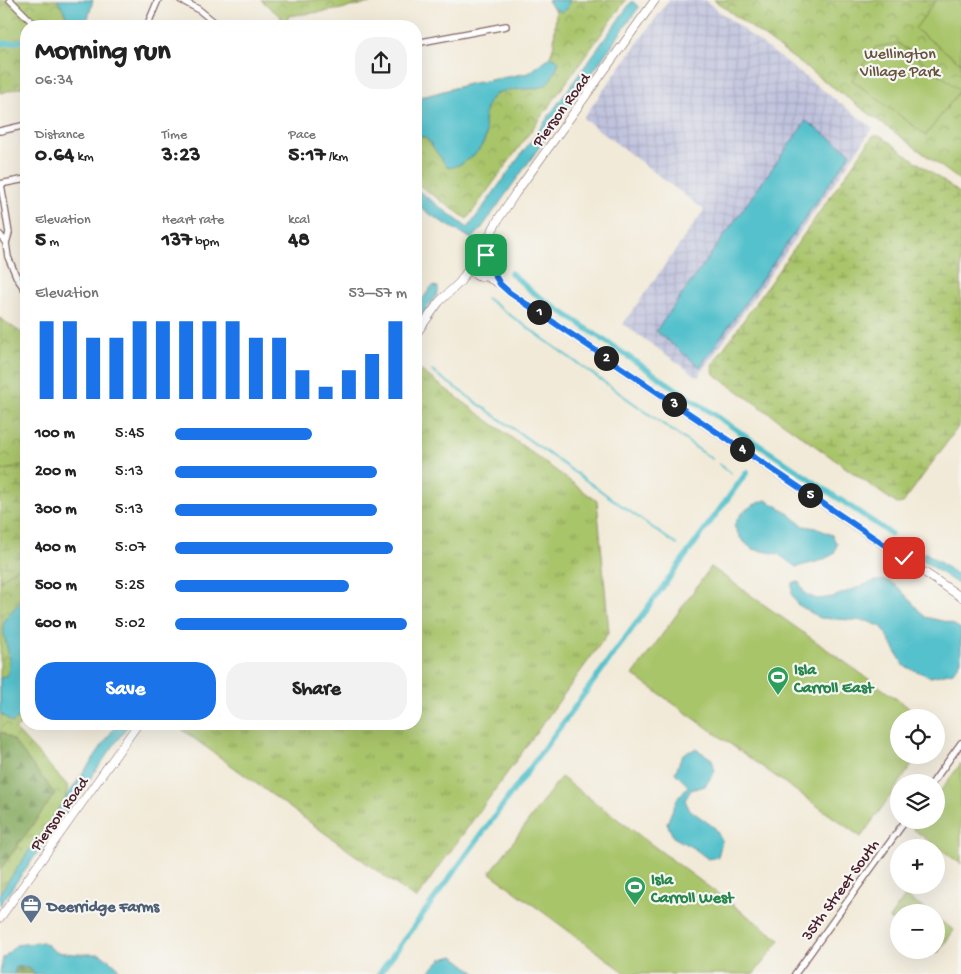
<!DOCTYPE html>
<html lang="en">
<head>
<meta charset="utf-8">
<style>
  body { margin:0; font-family:"Gochi Hand",sans-serif; background:#f2f2f2; color:#222; height:100vh; display:flex; flex-direction:column; font-size:19px; white-space:nowrap }
  * { box-sizing:border-box; margin:0 }
  p { font-size:16px; color:#767676 }
  .icon { flex:none; width:28px; height:28px; fill:none; stroke:currentColor; stroke-width:2; stroke-linecap:round; stroke-linejoin:round }
  .map { position:relative; flex:1; overflow:hidden }
  .sheet { position:absolute; left:20px; top:20px; width:402px; height:710px; display:flex; flex-direction:column; background:#fff; border-radius:20px; box-shadow:0 5px 20px #0002 }
  .sheet>* { flex:none }
  .tools { position:absolute; left:890px; top:709px; display:grid; gap:10px }
  .tools a { display:grid; place-items:center; width:55px; height:55px; border-radius:50%; background:#fff; box-shadow:0 5px 20px #0002; font-size:25px }
  .pin { position:absolute; display:grid; place-items:center; width:42px; height:42px; color:#fff; margin:-21px; border-radius:10px; box-shadow:0 2px 8px #0006 }
  .km { position:absolute; width:25px; height:25px; margin:-12px; border-radius:50%; background:#222; color:#fff; font-size:14px; line-height:25px; text-align:center }
  .round { display:grid; place-items:center; flex:none; width:52px; height:52px; border-radius:20px; background:#f2f2f2 }
  .summary { display:flex; align-items:center; justify-content:space-between; height:85px; padding:0 15px }
  h1 { font-size:28px; font-weight:700; line-height:38px }
  .stats { display:grid; grid-template-columns:repeat(3,1fr); gap:8px; height:85px; padding:5px 15px }
  .stats div { display:grid; align-content:center }
  .stats b { font-size:21px; font-weight:700 }
  .stats small { font-size:14px; font-weight:400 }
  .stats p { font-size:14px }
  .chart { height:140px; padding:10px 15px }
  .chart p { display:flex; justify-content:space-between }
  .chart svg { width:100%; height:90px; margin-top:5px; stroke:#1a73e8; stroke-width:6 }
  .cta { display:flex; gap:10px; margin-top:auto; padding:10px 15px }
  .cta a { flex:1; height:58px; border-radius:20px; background:#1a73e8; color:#fff; font-size:20px; font-weight:700; line-height:58px; text-align:center }
  .cta a+a { background:#f2f2f2; color:#222 }
  ul { padding:0 15px; list-style:none; font-size:16px }
  li { display:grid; grid-template-columns:80px 60px 1fr; align-items:center; height:38px }
  li i { height:12px; border-radius:6px; background:#1a73e8 }
  .map>svg:first-child { display:block }
  .industrial { fill:url(#industrial-grid) }
  .grass { fill:url(#grass-tufts); stroke:#7a724b }
  .forest { fill:url(#forest-firs); stroke:#686445 }
  .wetland { fill:url(#wetland-marsh); stroke:#7a724b }
  .park { fill:url(#park-crowns); stroke:#7a724b }
  .pitch { fill:#a9c56b; stroke:#7a724b }
  .water { fill:#54c1cc; stroke:#4f707c }
  .lines { fill:none; stroke-linecap:round; stroke-linejoin:round }
  .stream { stroke:#54c1cc; stroke-width:2 }
  .canal { stroke:#54c1cc; stroke-width:5.5 }
  .street-casing { stroke:#856668; stroke-width:8 }
  .secondary-casing { stroke:#856668; stroke-width:9 }
  .street { stroke:#fff; stroke-width:5.5 }
  .secondary { stroke:#fff; stroke-width:8 }
  .route-casing { stroke:#fff; stroke-width:10 }
  .route { stroke:#1a73e8; stroke-width:6 }
  .labels { text-anchor:middle; stroke-width:4.5; stroke-linejoin:round; paint-order:stroke }
  .park-label { font-size:16px; fill:#66513e; stroke:#f6f6f2 }
  .street-label { font-size:16px; fill:#4a1f2b; stroke:#f6f6f2 }
  .leisure-label { font-size:16px; font-weight:bold; fill:#27864d; stroke:#f6f6f2; text-anchor:start }
  .service-label { font-size:16px; font-weight:bold; fill:#4e5e75; stroke:#f6f6f2; text-anchor:start }
</style>
</head>
<body>
<div class="map">
<svg width="961" height="974" viewBox="0 0 961 974">
  <defs>
    <pattern id="industrial-grid" width="8" height="8" patternUnits="userSpaceOnUse" patternTransform="scale(1.25)"><rect width="8" height="8" fill="#bfc2dd"/><path d="M0 4h8M4 0v8" fill="none" stroke="#a6a6be"/></pattern>
    <pattern id="grass-tufts" width="24" height="20" patternUnits="userSpaceOnUse" patternTransform="scale(1.25)"><rect width="24" height="20" fill="#a9c56b"/><path d="M3 7l-1-3M5 7V3M7 7l1-3M15 17l-1-3M17 17v-4M19 17l1-3" fill="none" stroke="#8c9f58"/></pattern>
    <pattern id="forest-firs" width="22" height="20" patternUnits="userSpaceOnUse" patternTransform="scale(1.25)"><rect width="22" height="20" fill="#86aa5f"/><path d="M5 1l3.5 6h-7zM16 11l3.5 6h-7z" fill="#708a4f"/></pattern>
    <pattern id="wetland-marsh" width="20" height="14" patternUnits="userSpaceOnUse" patternTransform="scale(1.25)"><rect width="20" height="14" fill="#a9c56b"/><path d="M1 5h8M5 5V1M11 12h8M15 12V8" fill="none" stroke="#8c9f58"/></pattern>
    <pattern id="park-crowns" width="20" height="18" patternUnits="userSpaceOnUse" patternTransform="scale(1.25)"><rect width="20" height="18" fill="#a9c56b"/><path d="M2 6a3 3 0 1 1 6 0M12 15a3 3 0 1 1 6 0" fill="none" stroke="#8c9f58"/></pattern>
  </defs>
  <rect width="100%" height="100%" fill="#f6f6f2"/>
  <filter id="ink" filterUnits="userSpaceOnUse"><feTurbulence type="fractalNoise" baseFrequency=".02" numOctaves="2"/><feDisplacementMap in="SourceGraphic" scale="10" xChannelSelector="R" yChannelSelector="G"/><feConvolveMatrix kernelMatrix="1 2 1 2 8 2 1 2 1" color-interpolation-filters="sRGB"/></filter>
  <filter id="wash" filterUnits="userSpaceOnUse"><feTurbulence type="fractalNoise" baseFrequency=".0096" numOctaves="4" result="noise"/><feDisplacementMap in="SourceGraphic" scale="20" xChannelSelector="R" yChannelSelector="G"/><feGaussianBlur stdDeviation="1.12" result="paint"/><feColorMatrix in="noise" values="0 0 0 0 0 0 0 0 0 0 0 0 0 0 0 0 0 1.4 0 .05"/><feComposite in="paint" operator="in"/></filter>
  <g filter="url(#wash)">
    <rect width="100%" height="100%" fill="#f2ead8"/>
    <path class="industrial" d="M669,0h35l169,128 -175,249 -75,-53 81,-114 -121,-92z"/>
    <path class="grass" d="M416,367l181,134 12,131 -193,267 -242,-175h242z"/>
    <path class="forest" d="M0,731l13,9 42,54 -55,76z
      M23,966l5,1 7,7h-21l2,-7z"/>
    <path class="wetland" d="M873,136h8l80,58v229l-58,80 -6,1 -183,-130 -2,-9z
      M26,465v96l-26,20v-110z"/>
    <path class="park" d="M0,0h57l8,12 5,14h-44v60l-26,7z
      M261,0h123l-48,10 -48,6v10h-7v-9z
      M548,0h78l-159,219 -51,-36v-86l10,-1 43,-12 60,-11 21,-16 4,-13 2,-33z
      M714,0h247v181z
      M0,318l26,18v129l-26,6z
      M26,561v157l-2,4 -9,7 53,57 -3,14 -65,93v-23l55,-76 -42,-54 -13,-9v-150z"/>
    <path class="pitch" d="M936,0h25v63l-46,-34z
      M898,43l62,47 -34,45 -74,-55 24,-33z
      M711,567l211,150 -23,1v37h20l-58,82 -228,-162z
      M961,763v101l-48,-35 7,-9h16v-23z
      M561,777l219,163 -26,34h-127l-137,-101z
      M905,896l24,16h-30v13l-10,-6z
      M936,918l18,12 -16,23 -4,-3h2z"/>
    <path class="water" d="M57,0h36l-7,26h-16l-5,-14z
      M548,0h22l-3,9 -6,3 -9,-5z
      M632,1l7,6 -158,222 -9,10c-19,-11 -38,-21 -56,-34v-16l52,39z
      M550,57l6,1 3,4c-13,36 -24,23 -54,29 -6,1 -10,2 -13,7 -6,7 -8,16 -8,25 1,4 3,8 2,11 -2,17 -23,32 -38,34l-20,-28 -4,-3 -8,-1v-39l10,-1 43,-12 60,-11z
      M806,121l45,32 -151,214 -44,-36z
      M432,286l6,1v6l-22,30v-15z
      M766,500l18,10 20,16 12,2 16,7 5,9 -3,10 -14,7 -24,6 -18,-13 -26,-5 -11,-10 -7,-13c6,-15 17,-21 32,-26z
      M922,553h4l35,24v9l-39,-26 -3,-4z
      M888,580l12,9 25,28 26,6 10,6v32l-8,11 -22,5 -27,-11 -22,-39 -15,-6 -47,-3 -23,-14 -5,-10v-11l7,-1 6,12 12,5 16,-2 42,-16z
      M26,597v106l-6,14 -8,6 -12,-10v-35l7,-3c7,-20 -7,-40 -3,-54 5,-9 15,-17 22,-24z
      M117,724h12l-129,181v-12z
      M696,749l16,10 3,12 -10,15 -14,4 -6,10 4,9 26,19 7,13 -4,16 -10,2 -13,-10 -22,-12 -6,-14 10,-24 11,-13 -13,-13 8,-19z
      M43,942l13,10 19,2h25l16,11 5,9h-86c-6,-8 -10,-9 -19,-7l-2,7h-14l3,-16 13,-13z
      M454,956l23,18h-50l14,-15z"/>
    <g class="lines">
      <path class="stream" d="M486,298l226,161
        M432,371l245,174
        M719,464l12,9"/>
      <path class="canal" d="M0,44l23,-3
        M511,273l20,18 360,243
        M379,974l368,-502"/>
    </g>
  </g>
  <g filter="url(#ink)">
    <g class="lines">
      <g class="street-casing">
        <path id="street" d="M10,0l26,26
          M181,0l17,9 21,17
          M147,26l11,-26
          M416,43l90,-17
          M0,131l26,-6
          M0,184l26,-5
          M1,184l8,49 -3,10 2,14 9,21 9,13
          M0,235l6,8
          M72,724h9
          M933,782l28,-39
          M795,974l111,-154"/>
      </g>
      <g class="secondary-casing">
        <path id="secondary" d="M471 266a11 11 0 1 1 22 0a11 11 0 1 1-22 0Z
          M479,255l20,-37 16,-24 140,-194
          M485,276l15,8 10,9 451,304
          M416,334l23,-32 21,-20 11,-17
          M0,918l138,-194"/>
      </g>
      <use href="#street" class="street"/>
      <use href="#secondary" class="secondary"/>
    </g>
  </g>
  <g class="lines" filter="url(#ink)">
    <g class="route-casing">
      <path id="route" d="M486,255l6,6v9l8,14 10,9 394,265"/>
    </g>
    <use href="#route" class="route"/>
  </g>
  <defs>
    <g id="stadium-pin" transform="scale(1.125)"><path d="M0 17L-7.5 6A9.5 9.5 0 1 1 7.5 6Z" fill="#2e9e5b" stroke="#f6f6f2"/><path d="M0-5a6.5 5 0 1 0 0 10a6.5 5 0 1 0 0-10ZM-3.5-1.8h7v3.6h-7Z" fill="#fff"/></g>
    <g id="office-pin" transform="scale(1.125)"><path d="M0 17L-7.5 6A9.5 9.5 0 1 1 7.5 6Z" fill="#5c6f8a" stroke="#f6f6f2"/><path d="M-6-3h4V-5.5h4V-3h4V5H-6ZM-1-4.5V-3h2v-1.5ZM-6 0V1H6V0Z" fill="#fff"/></g>
  </defs>
  <g fill-rule="evenodd">
    <use href="#stadium-pin" x="778" y="677"/>
    <use href="#stadium-pin" x="635" y="887"/>
    <use href="#office-pin" x="31" y="905"/>
  </g>
  <g class="labels">
    <g class="park-label">
      <text x="900" y="58">Wellington<tspan x="900" dy="18">Village Park</tspan></text>
    </g>
    <g class="street-label">
      <text transform="translate(560 109) rotate(-54)" y="6">Pierson Road</text>
      <text transform="translate(58 813) rotate(-54)" y="6">Pierson Road</text>
      <text transform="translate(839 889) rotate(-54)" y="6">35th Street South</text>
    </g>
    <g class="leisure-label">
      <text x="794" y="674">Isla<tspan x="794" dy="18">Carroll East</tspan></text>
      <text x="651" y="884">Isla<tspan x="651" dy="18">Carroll West</tspan></text>
    </g>
    <g class="service-label">
      <text x="47" y="911">Deerridge Farms</text>
    </g>
  </g>
</svg>
<div class="tools">
<a><svg class="icon" aria-label="locate" viewBox="0 0 24 24"><circle cx="12" cy="12" r="6"/><path d="M12 2v4M12 18v4M2 12h4M18 12h4"/></svg></a>
<a><svg class="icon" aria-label="layers" viewBox="0 0 24 24"><path d="M12 4l9 5-9 5-9-5zM3 14l9 5 9-5"/></svg></a>
<a>+</a>
<a>−</a>
</div>
<div class="pin" style="left:486px;top:255px;background:#1e9e55"><svg class="icon" aria-label="arrive" viewBox="0 0 24 24"><path d="M6 21V4h12l-3 4 3 4H6"/></svg></div>
<div class="pin" style="left:904px;top:558px;background:#d93025"><svg class="icon" aria-label="check" viewBox="0 0 24 24"><path d="M5 12l5 5 9-10"/></svg></div>
<b class="km" style="left:539px;top:312px">1</b>
<b class="km" style="left:606px;top:358px">2</b>
<b class="km" style="left:674px;top:404px">3</b>
<b class="km" style="left:742px;top:449px">4</b>
<b class="km" style="left:810px;top:495px">5</b>
<section class="sheet">
<div class="summary"><div><h1>Morning run</h1><p>06:34</p></div><a class="round"><svg class="icon" aria-label="share" viewBox="0 0 24 24"><path d="M12 15V3M7 8l5-5 5 5M5 13v7h14v-7"/></svg></a></div>
<div class="stats">
<div><p>Distance</p><b>0.64<small> km</small></b></div>
<div><p>Time</p><b>3:23</b></div>
<div><p>Pace</p><b>5:17<small> /km</small></b></div>
</div>
<div class="stats">
<div><p>Elevation</p><b>5<small> m</small></b></div>
<div><p>Heart rate</p><b>137<small> bpm</small></b></div>
<div><p>kcal</p><b>48</b></div>
</div>
<div class="chart"><p><span>Elevation</span>53–57 m</p>
<svg viewBox="0 0 160 44" preserveAspectRatio="none"><path d="M5 44V6M15 44V6M25 44V14M35 44V14M45 44V6M55 44V6M65 44V6M75 44V6M85 44V6M95 44V14M105 44V14M115 44V30M125 44V38M135 44V30M145 44V22M155 44V6"/></svg>
</div>
<ul>
<li><b>100 m</b>5:45<i style="width:59%"></i></li>
<li><b>200 m</b>5:13<i style="width:87%"></i></li>
<li><b>300 m</b>5:13<i style="width:87%"></i></li>
<li><b>400 m</b>5:07<i style="width:94%"></i></li>
<li><b>500 m</b>5:25<i style="width:75%"></i></li>
<li><b>600 m</b>5:02<i style="width:100%"></i></li>
</ul>
<div class="cta"><a>Save</a><a>Share</a></div>
</section>
</div>
</body>
</html>
